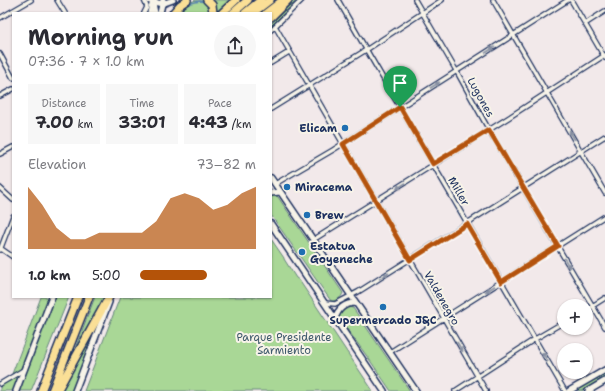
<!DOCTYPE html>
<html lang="en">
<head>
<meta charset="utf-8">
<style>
  body { margin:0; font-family:"Shantell Sans",sans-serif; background:#f7f7f7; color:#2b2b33; height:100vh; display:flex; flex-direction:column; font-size:15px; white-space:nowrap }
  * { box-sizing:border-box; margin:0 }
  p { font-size:13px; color:#7c7c81 }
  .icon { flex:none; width:22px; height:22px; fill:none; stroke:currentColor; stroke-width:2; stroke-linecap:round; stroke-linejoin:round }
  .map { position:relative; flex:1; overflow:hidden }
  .side { position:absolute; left:12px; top:12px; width:260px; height:286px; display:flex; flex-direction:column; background:#fff; border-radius:0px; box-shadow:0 1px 3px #0004 }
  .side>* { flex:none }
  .tools { position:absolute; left:557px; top:299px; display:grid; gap:8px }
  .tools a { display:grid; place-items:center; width:36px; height:36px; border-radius:50%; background:#fff; box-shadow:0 1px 3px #0004; font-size:20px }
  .pin { position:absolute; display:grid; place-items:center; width:34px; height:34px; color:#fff; margin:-41px -17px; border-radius:50% 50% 50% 0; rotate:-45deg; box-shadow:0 0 4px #0007 }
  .pin .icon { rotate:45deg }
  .round { display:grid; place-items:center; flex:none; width:42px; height:42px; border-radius:21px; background:#f7f7f7 }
  .head { display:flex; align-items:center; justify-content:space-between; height:68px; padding:0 16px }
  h1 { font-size:22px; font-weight:700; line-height:30px }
  .figures { display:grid; grid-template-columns:repeat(3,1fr); gap:6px; height:68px; padding:4px 16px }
  .figures div { display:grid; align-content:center; border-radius:0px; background:#f7f7f7; text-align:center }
  .figures b { font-size:17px; font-weight:700 }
  .figures small { font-size:11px; font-weight:400 }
  .figures p { font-size:11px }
  .chart { height:112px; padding:8px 16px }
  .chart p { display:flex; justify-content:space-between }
  .chart svg { width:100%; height:72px; margin-top:4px; fill:#b45309; opacity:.7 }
  ul { padding:0 16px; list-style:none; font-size:13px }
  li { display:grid; grid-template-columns:64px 48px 1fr; align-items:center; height:30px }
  li i { height:10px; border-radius:5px; background:#b45309 }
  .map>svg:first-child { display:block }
  .green { fill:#a9d796; stroke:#62837a }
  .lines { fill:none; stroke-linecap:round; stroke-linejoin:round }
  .stream { stroke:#5d87b0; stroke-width:1.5 }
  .street-casing { stroke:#1b2f5e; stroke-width:6 }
  .secondary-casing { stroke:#1b2f5e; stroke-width:8 }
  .highway-casing { stroke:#1b2f5e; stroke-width:10 }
  .street { stroke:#f7f3e8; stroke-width:3.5 }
  .secondary { stroke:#f7f3e8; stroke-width:5 }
  .highway { stroke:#fadf96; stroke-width:7 }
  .oneway { fill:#8991a3 }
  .route-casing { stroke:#fff; stroke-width:8 }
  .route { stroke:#b45309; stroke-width:5 }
  .poi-dot { fill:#1f6fb2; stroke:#f7f3e8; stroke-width:1.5 }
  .labels { text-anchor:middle; stroke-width:4; stroke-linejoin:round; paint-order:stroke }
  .street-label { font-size:11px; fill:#1b2f5e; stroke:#f7f3e8 }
  .poi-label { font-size:11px; font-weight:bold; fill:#1b2f5e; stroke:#f7f3e8; text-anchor:start }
  .park-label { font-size:11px; fill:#3e596c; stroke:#f7f3e8 }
</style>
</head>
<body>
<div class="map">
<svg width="605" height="391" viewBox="0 0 605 391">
  <rect width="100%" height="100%" fill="#f2e9ea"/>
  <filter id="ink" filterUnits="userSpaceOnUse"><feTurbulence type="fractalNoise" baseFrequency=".025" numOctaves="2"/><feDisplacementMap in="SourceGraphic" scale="8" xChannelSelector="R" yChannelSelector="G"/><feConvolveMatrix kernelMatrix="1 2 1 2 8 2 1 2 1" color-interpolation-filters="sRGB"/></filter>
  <g filter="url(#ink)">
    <path class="green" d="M196,0h8l4,2 4,11h-36l10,-9z
      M211,0h20l-12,13h-3z
      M295,0h2l-26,26v-2z
      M274,194l4,3 65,96c-2,5 -6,8 -12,8l-60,-86v-20z
      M271,239l13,19v1l12,19 3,2 74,111h-289l36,-94h151z
      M41,297h8l-28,72 -9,5z
      M54,297h15l-38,94h-12z
      M95,297h10l-9,17 -22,37z
      M348,307l5,1 57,83h-19l-22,-32 -30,-41v-6z
      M94,331l1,1 -23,59h-12z
      M605,373v3l-23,15 -5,-1z
      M18,376l1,1 -5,14h-14v-5z"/>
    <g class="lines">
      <path class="stream" d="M187,4l13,-3 5,1"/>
      <g class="street-casing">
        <path id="street" d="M57,0l8,13
          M338,0l32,56 195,335
          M415,0l42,72 32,58 116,197
          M493,0l112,193
          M571,0l34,58
          M144,13l3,-6 -3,-7
          M0,18l31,-18
          M585,24l20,-13
          M275,26l211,365
          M271,30l31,-30
          M0,54l13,24
          M271,63l18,-11
          M0,96l13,-7
          M271,109l95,-59 76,-50
          M0,154l13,-7
          M275,184l58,-34 235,-150
          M0,188l13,12
          M313,240l195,-122 97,-63
          M0,248l13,9
          M0,250l13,-34
          M325,303l10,1 23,-12 247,-156
          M586,310l19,-12
          M390,352l215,-136
          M0,384l25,-15
          M455,391l80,-52 29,-17"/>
      </g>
      <g class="secondary-casing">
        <path id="secondary" d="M147,0l15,4 11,-4
          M153,3l2,10
          M150,13l3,-13
          M160,13l3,-13
          M271,178l145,213
          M271,193l9,-1
          M271,224l113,167
          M335,319c3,-11 10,-16 21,-16
          M16,391l36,-94
          M75,391l34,-89
          M569,391l36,-21
          M588,391l17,-10"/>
      </g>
      <g class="highway-casing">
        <path id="highway" d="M207,0l5,5 1,8
          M173,13l7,-8 7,-5
          M222,13l14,-13
          M233,13l15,-13
          M245,13l16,-13
          M253,13l17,-13
          M266,13l17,-13
          M271,17l17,-17
          M41,391l37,-94
          M52,391l37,-94
          M57,391l52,-94"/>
      </g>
      <use href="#street" class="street"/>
      <use href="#secondary" class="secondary"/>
      <use href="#highway" class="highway"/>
    </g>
    <defs><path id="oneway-solid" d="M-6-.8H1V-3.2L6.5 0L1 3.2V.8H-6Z"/></defs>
    <g class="oneway">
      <use href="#oneway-solid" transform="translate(490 50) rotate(-33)"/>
      <use href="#oneway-solid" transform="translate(435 85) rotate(-33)"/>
      <use href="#oneway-solid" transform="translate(572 135) rotate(-120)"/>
      <use href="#oneway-solid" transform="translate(401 186) rotate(147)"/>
      <use href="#oneway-solid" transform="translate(567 263) rotate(60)"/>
      <use href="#oneway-solid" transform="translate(384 276) rotate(-32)"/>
      <use href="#oneway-solid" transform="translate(490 289) rotate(147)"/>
      <use href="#oneway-solid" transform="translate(460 347) rotate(59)"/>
      <use href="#oneway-solid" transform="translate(545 357) rotate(-121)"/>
    </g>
  </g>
  <g class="lines" filter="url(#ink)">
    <g class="route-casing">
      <path id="route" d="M400,107l33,57 56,-34 69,116 -57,36 -34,-58 -57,36 -67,-116z"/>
    </g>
    <use href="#route" class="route"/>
  </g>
  <g class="poi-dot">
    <circle cx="345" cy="128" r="4"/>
    <circle cx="287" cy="187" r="4"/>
    <circle cx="307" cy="215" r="4"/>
    <circle cx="302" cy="252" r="4"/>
    <circle cx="383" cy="307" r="4"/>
  </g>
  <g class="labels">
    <g class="street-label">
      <text transform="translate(481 97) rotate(61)" y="4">Lugones</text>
      <text transform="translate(459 191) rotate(60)" y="4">Miller</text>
      <text transform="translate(442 298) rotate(60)" y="4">Valdenegro</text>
    </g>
    <g class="poi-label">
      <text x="337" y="132" text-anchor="end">Elicam</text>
      <text x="295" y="191">Miracema</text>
      <text x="315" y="219">Brew</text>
      <text x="310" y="250">Estatua<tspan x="310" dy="13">Goyeneche</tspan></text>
      <text x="383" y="324" text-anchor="middle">Supermercado J&amp;C</text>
    </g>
    <g class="park-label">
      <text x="284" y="341">Parque Presidente<tspan x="284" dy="13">Sarmiento</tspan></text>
    </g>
  </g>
</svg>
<div class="tools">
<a>+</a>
<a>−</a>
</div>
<div class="pin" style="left:400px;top:107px;background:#1e9e55"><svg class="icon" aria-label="arrive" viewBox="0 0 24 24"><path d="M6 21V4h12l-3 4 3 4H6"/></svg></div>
<section class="side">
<div class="head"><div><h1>Morning run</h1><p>07:36 · 7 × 1.0 km</p></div><a class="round"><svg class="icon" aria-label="share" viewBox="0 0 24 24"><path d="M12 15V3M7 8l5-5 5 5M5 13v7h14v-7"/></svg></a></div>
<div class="figures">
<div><p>Distance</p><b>7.00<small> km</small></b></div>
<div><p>Time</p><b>33:01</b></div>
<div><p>Pace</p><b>4:43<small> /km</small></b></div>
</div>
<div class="chart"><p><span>Elevation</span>73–82 m</p>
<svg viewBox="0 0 160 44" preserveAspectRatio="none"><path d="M0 44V6L10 17L20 31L30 38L40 38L50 34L60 34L70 34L80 34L90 27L100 13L110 10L120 13L130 20L140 17L150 10L160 6V44z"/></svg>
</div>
<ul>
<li><b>1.0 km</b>5:00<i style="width:58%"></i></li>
</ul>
</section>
</div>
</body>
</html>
